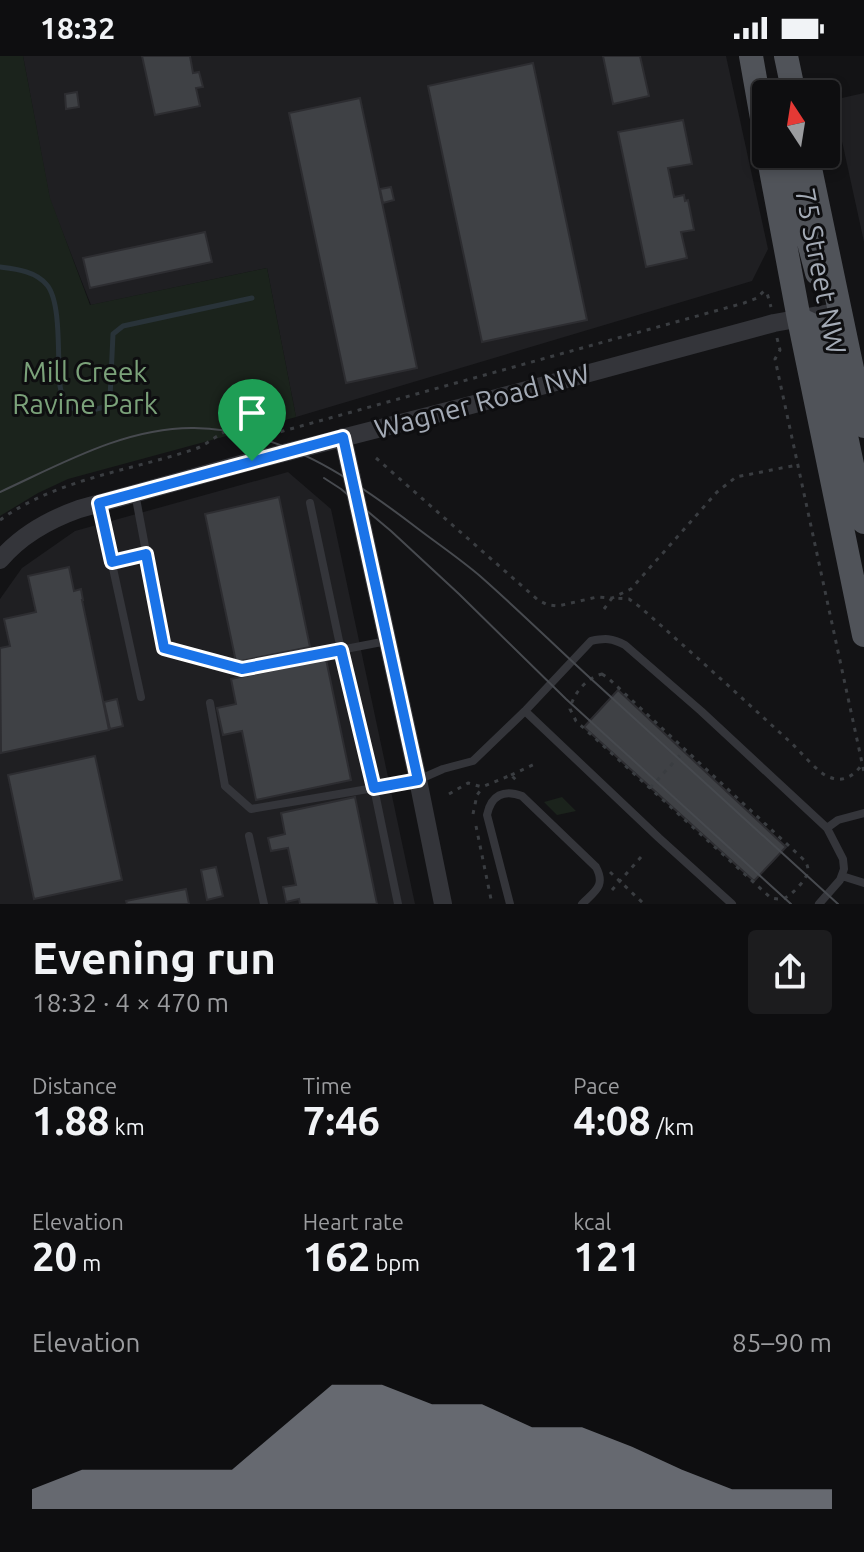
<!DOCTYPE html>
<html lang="en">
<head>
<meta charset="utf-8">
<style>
  body { margin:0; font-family:Ubuntu,sans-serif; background:#1c1c1e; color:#f1f3f6; height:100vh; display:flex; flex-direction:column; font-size:30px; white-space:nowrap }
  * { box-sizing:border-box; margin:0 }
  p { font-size:26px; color:#9b9c9f }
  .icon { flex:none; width:44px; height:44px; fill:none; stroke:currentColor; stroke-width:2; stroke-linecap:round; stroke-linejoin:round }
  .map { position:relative; height:848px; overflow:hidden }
  .drawer { display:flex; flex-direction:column; background:#0e0e10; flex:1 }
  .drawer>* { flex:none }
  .needle { width:52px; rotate:348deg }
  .controls { position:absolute; left:752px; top:24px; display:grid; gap:16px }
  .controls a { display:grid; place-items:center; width:88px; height:88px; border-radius:8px; background:#0e0e10; box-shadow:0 4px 12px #0003,0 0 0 2px #2e2e30; font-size:40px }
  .pin { position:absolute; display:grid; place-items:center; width:68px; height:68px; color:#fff; margin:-82px -34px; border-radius:50% 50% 50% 0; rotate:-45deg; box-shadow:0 0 8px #0007 }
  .pin .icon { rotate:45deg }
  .round { display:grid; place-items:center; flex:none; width:84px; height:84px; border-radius:8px; background:#1c1c1e }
  .overview { display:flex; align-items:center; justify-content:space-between; height:136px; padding:0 32px }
  h1 { font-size:44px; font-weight:700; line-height:60px }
  .metrics { display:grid; grid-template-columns:repeat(3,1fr); gap:12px; height:136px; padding:8px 32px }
  .metrics div { display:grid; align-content:center }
  .metrics b { font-size:40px; font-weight:700 }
  .metrics small { font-size:22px; font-weight:400 }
  .metrics p { font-size:22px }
  .chart { height:224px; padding:16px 32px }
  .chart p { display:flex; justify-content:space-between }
  .chart svg { width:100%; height:144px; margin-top:8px; fill:#8c9099; opacity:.7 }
  .status { display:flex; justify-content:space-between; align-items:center; height:56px; padding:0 40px; background:#0e0e10; direction:ltr }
  .status svg { height:22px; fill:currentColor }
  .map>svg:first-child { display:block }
  .built { fill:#1f1f22 }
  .green { fill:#1b231c }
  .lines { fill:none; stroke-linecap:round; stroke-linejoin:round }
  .stream { stroke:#293339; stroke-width:5 }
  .building { fill:#3f4145; stroke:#2d2d31; stroke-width:2 }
  .path { stroke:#3a3d41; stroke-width:3; stroke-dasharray:4 6; stroke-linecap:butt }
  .service { stroke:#34353a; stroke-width:8 }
  .tertiary { stroke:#34353a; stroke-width:18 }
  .primary { stroke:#505359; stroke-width:24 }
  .tram { stroke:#474a4f; stroke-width:2 }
  .route-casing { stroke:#fff; stroke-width:16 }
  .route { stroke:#1a73e8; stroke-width:10 }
  .labels { text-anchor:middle; stroke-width:6; stroke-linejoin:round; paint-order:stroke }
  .street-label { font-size:28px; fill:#a4abb6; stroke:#0e0e10 }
  .park-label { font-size:28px; fill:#7ba27a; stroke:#0e0e10 }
</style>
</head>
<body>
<div class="status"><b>18:32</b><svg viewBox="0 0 49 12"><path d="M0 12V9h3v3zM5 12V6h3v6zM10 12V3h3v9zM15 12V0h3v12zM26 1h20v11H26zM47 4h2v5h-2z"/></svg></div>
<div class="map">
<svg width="864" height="848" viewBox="0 0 864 848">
  <rect width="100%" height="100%" fill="#131315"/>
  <path class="built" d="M23,0h703l42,193 -16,32 -456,136 -29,-149 -176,37 -41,-105z
    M864,37v149l-31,-142z
    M288,416l43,37 84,395h-415v-305l22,-31 53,-37z"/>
  <path class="green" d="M0,0h23l27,142 40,107 177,-37 29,149 -228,62 -30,14 -38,23z
    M562,741l14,14 -19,4 -13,-13z"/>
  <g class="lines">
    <path class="stream" d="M0,211c16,2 36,4 47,18 15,18 10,76 13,101 1,6 3,12 5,18 15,10 22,8 39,3l6,-9 3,-64 10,-8 129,-28"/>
  </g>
  <path class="building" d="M142,0h48l3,17 6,-1 4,15 -7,1 4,18 -45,9z
    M603,0h37l9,40 -36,8z
    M533,7l54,257 -105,22 -54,-256z
    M77,36l2,15 -13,2 -1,-15z
    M360,42l57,270 -71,15 -57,-270z
    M683,64l9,44 -24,4 6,29 10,-2 1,6 3,-1 6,30 -13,2 6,26 -41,9 -28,-135z
    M391,131l3,13 -11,3 -3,-14z
    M205,176l7,30 -122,26 -7,-30z
    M279,441l31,150 -74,15 -31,-148z
    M69,511l5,24 7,-2 2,11h-1l27,130 -108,23 -1,-105 10,-2 -6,-27 32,-7 -8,-36z
    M326,603l25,121 -95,20 -14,-69 -19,4 -6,-27 19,-4 -5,-25z
    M618,634l168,157 -32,34 -170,-154z
    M117,643l6,27 -13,3 -6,-27z
    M95,700l27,124 -88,19 -26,-124z
    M355,741l22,107h-77l-1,-5 -13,3 -3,-15 13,-2 -8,-37 -17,3 -3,-13 17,-4 -4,-21z
    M216,811l7,29 -16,4 -6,-30z
    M186,833l3,15h-62l-1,-3z"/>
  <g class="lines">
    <path class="path" d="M777,282l3,12 -5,9 89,413
      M376,402l162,142 10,5 10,1 39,-9 15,1 19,-9 86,-97 19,-15 61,-12
      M0,464c57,-41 129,-49 195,-71 14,-5 24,-17 38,-20 14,-3 30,0 43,4l468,-130 13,-5 7,-7 3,2 4,14
      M604,553l8,-11 17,1 11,8c50,44 99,88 148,133 12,10 28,32 41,37 14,6 24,-1 32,-11
      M602,618l6,4 194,180c4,4 6,7 6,13 -1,8 -15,23 -23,27 -5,2 -8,1 -14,0l-195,-177 -6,-12c3,-15 16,-31 32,-35z
      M511,719l26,-12
      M650,732l35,-38
      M449,738l19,-11 14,4 29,-12 8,8
      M473,758l4,-19 5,-7
      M476,770l16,78
      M610,816l34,32
      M612,834l29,-33"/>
    <path class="service" d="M135,437l29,155 78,21 145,-28
      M99,448l42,193
      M112,506l34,-8
      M210,647l15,83 26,23 123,-21 -33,-138 -31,-147
      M525,655l134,127 73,66
      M827,772l11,-8 26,-7
      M249,780l15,68
      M842,820l22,7
      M398,848l-24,-116 44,-8 25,-11 30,-8 52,-50 66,-70c14,-3 21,-3 34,4l76,66 126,117 16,31 1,10 -4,11 -21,24
      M510,848l-23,-89c4,-20 17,-26 35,-19l74,71c10,19 -1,24 -14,37"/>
    <path class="tertiary" d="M343,381l75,343 25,124
      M0,504c21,-25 48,-40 79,-51l173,-48 219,-56 303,-82 67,-12"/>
    <path class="primary" d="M751,0l15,85
      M786,0l8,38
      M768,98l31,165 65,316
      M781,98l6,4 30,115
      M807,98l57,272
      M799,263l19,9 9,17 37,177"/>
    <path class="tram" d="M324,422l17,11 50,42 68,63 107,105 225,205
      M0,436c61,-28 126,-65 194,-64 86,1 158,50 223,100 21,16 43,31 63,48 41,36 80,75 120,111 80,72 159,145 238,217"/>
  </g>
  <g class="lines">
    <g class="route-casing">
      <path id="route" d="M343,381l75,343 -44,8 -33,-138 -99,19 -78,-21 -18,-94 -34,8 -13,-59z"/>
    </g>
    <use href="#route" class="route"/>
  </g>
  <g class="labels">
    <g class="street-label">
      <text transform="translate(821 215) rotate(79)" y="10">75 Street NW</text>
      <text transform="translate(482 345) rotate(-15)" y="10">Wagner Road NW</text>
    </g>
    <g class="park-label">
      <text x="85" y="326">Mill Creek<tspan x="85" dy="32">Ravine Park</tspan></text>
    </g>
  </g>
</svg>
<div class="controls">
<a><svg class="needle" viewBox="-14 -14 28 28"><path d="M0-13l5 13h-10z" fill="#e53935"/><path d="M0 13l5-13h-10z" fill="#9b9c9f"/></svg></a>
</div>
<div class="pin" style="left:252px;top:405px;background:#1e9e55"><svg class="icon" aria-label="arrive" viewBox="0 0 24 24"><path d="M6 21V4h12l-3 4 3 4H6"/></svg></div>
</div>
<section class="drawer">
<div class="overview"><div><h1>Evening run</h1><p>18:32 · 4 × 470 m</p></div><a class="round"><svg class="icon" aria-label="share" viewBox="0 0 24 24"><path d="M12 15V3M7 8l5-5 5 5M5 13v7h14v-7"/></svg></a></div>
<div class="metrics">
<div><p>Distance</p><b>1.88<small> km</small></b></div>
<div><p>Time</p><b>7:46</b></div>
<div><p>Pace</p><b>4:08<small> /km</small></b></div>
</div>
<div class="metrics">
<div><p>Elevation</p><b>20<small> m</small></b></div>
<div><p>Heart rate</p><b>162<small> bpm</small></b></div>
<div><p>kcal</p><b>121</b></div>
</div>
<div class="chart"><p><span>Elevation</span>85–90 m</p>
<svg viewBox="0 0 160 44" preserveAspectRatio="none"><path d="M0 44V38L10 32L20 32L30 32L40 32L50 19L60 6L70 6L80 12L90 12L100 19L110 19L120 25L130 32L140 38L150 38L160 38V44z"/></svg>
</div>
</section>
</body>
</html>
